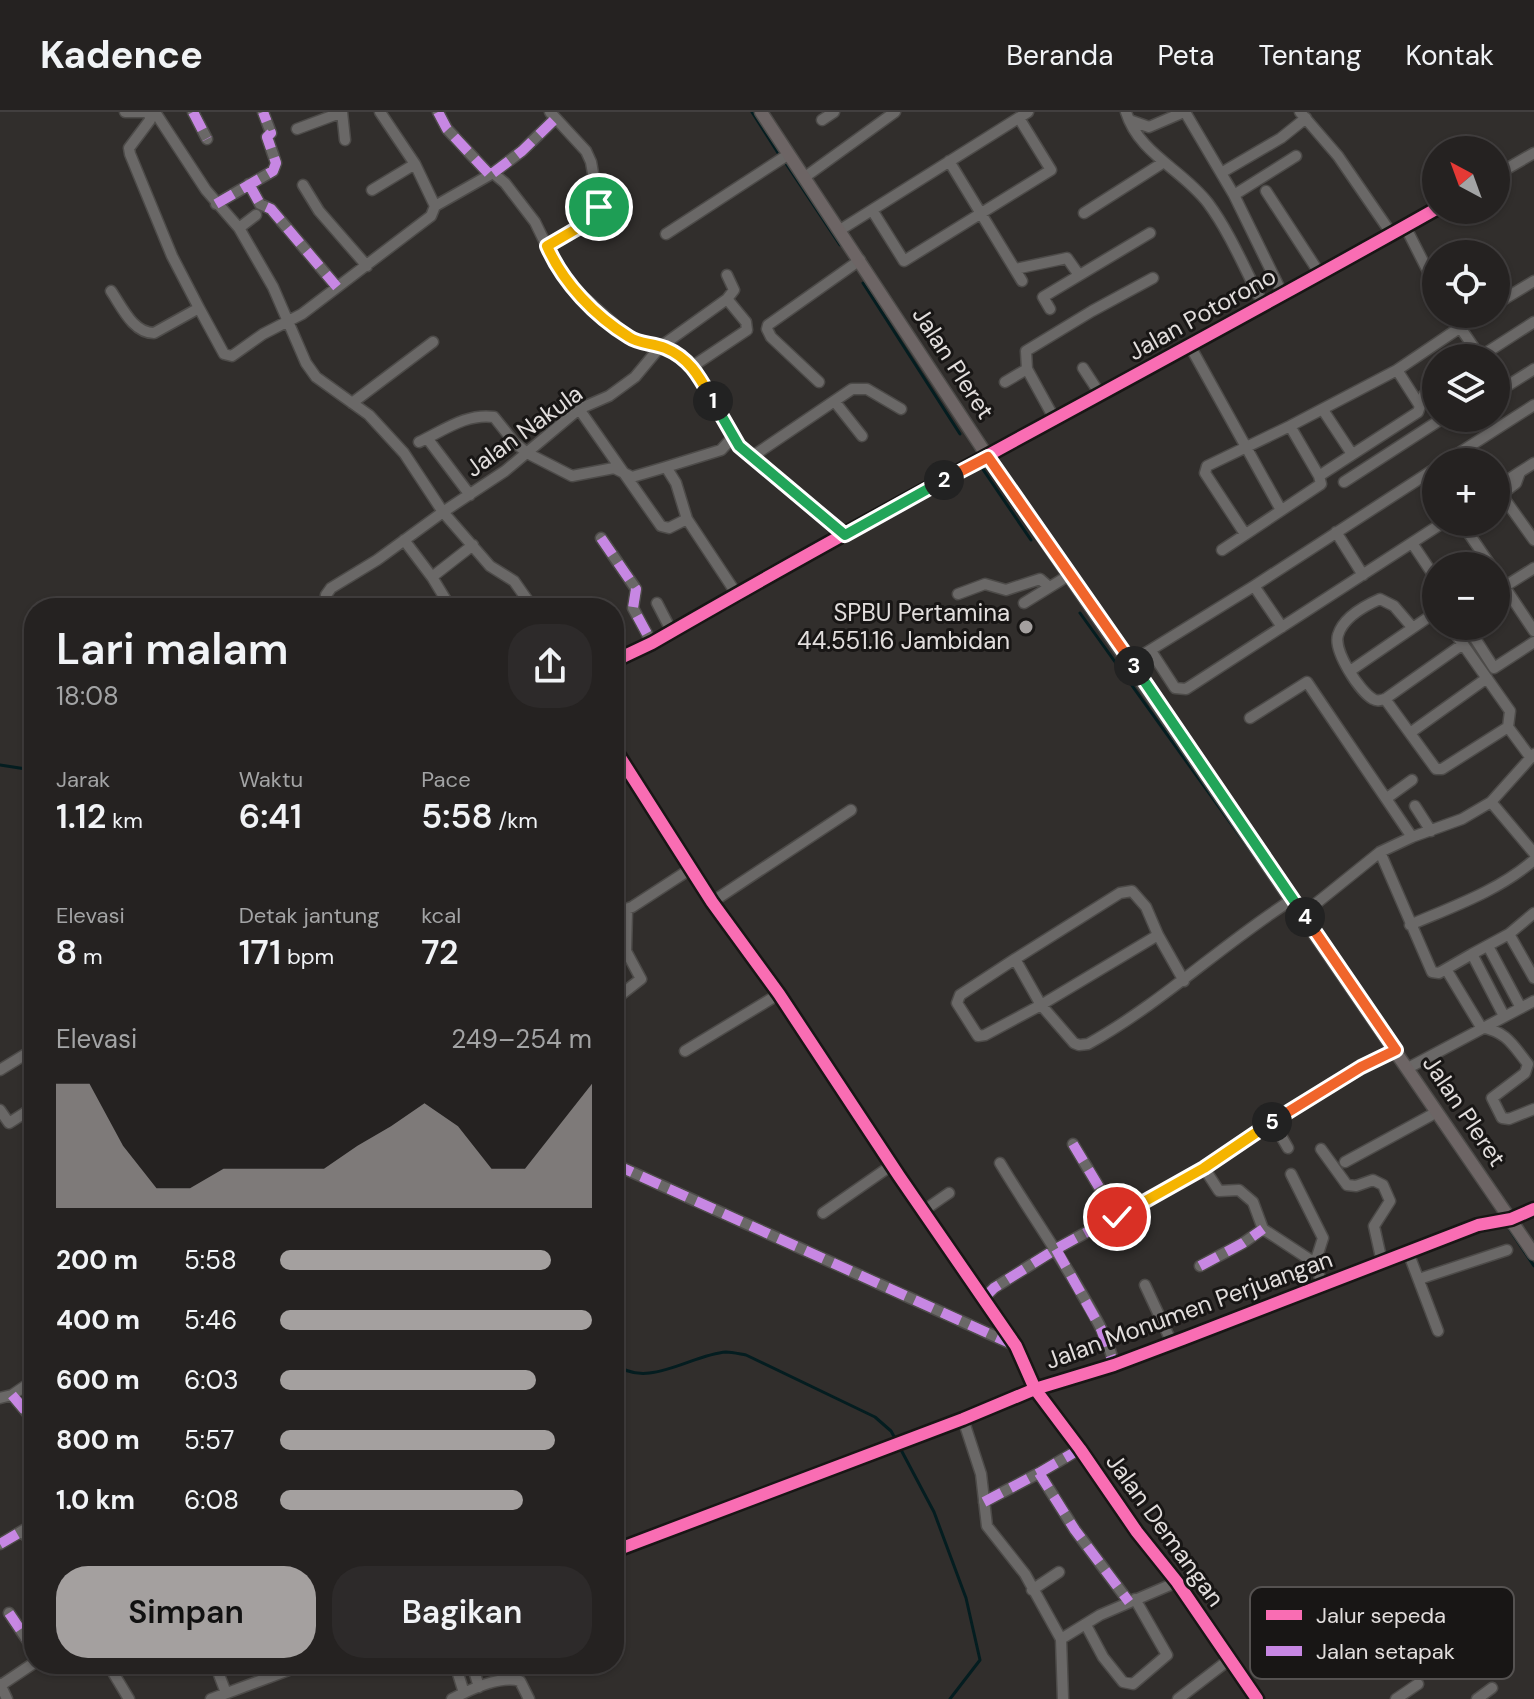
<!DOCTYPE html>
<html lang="id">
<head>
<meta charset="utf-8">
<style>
  body { margin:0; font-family:"DM Sans",sans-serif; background:#2d2a2a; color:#f1f3f6; height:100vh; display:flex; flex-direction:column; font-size:30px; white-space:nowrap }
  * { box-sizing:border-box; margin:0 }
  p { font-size:26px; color:#a3a4a5 }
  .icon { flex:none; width:44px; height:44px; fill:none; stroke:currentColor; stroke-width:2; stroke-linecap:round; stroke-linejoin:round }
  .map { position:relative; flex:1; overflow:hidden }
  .details { position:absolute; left:24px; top:486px; width:600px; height:1076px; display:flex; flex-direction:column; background:#252221; border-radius:32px; box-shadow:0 2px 6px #0004,0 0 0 2px #423f3f }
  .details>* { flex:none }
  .needle { width:52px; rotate:319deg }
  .tools { position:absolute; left:1422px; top:24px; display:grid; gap:16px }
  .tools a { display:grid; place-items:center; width:88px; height:88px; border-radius:50%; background:#252221; box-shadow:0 2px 6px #0004,0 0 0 2px #423f3f; font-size:40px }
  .pin { position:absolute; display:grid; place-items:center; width:68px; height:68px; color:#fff; margin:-34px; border:4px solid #fff; border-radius:50%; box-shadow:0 2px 8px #0007 }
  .km { position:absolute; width:40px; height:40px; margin:-20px; border-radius:50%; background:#222; color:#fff; font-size:22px; line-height:40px; text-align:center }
  .round { display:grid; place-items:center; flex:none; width:84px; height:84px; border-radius:32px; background:#2d2a2a }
  .headline { display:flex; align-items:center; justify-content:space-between; height:136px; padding:0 32px }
  h1 { font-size:44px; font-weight:600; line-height:60px }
  .stats { display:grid; grid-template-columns:repeat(3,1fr); gap:12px; height:136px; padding:8px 32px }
  .stats div { display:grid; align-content:center }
  .stats b { font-size:34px; font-weight:600 }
  .stats small { font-size:22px; font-weight:400 }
  .stats p { font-size:22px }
  .chart { height:224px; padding:16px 32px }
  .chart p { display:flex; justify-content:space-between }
  .chart svg { width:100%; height:144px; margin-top:8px; fill:#a4a09f; opacity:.7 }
  .primary-button { display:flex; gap:16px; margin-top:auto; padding:16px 32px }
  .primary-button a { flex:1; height:92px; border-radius:32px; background:#a4a09f; color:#111; font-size:32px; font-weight:600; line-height:92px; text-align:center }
  .primary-button a+a { background:#2d2a2a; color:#f1f3f6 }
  ul { padding:0 32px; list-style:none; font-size:26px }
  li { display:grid; grid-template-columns:128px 96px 1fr; align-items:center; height:60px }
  li i { height:20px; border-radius:10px; background:#a4a09f }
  header { display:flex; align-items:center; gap:48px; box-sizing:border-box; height:112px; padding:0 40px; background:#252221; border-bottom:2px solid #423f3f }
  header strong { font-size:38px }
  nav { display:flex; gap:44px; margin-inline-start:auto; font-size:28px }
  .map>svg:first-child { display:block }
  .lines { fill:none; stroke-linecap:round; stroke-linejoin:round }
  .stream { stroke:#041d20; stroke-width:3 }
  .minor-casing { stroke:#4d4b49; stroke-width:13 }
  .major-casing { stroke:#4d4b49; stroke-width:15 }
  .minor { stroke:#6a6867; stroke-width:10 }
  .major { stroke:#6d6565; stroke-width:12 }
  .quiet { stroke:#c787e3; stroke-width:10; stroke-dasharray:20 10; stroke-linecap:butt }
  .cycleway-casing { stroke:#181615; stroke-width:17 }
  .cycleway { stroke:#f96db3; stroke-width:12 }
  .split-1-casing { stroke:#fff; stroke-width:16 }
  .split-2-casing { stroke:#fff; stroke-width:16 }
  .split-3-casing { stroke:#fff; stroke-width:16 }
  .split-4-casing { stroke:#fff; stroke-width:16 }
  .split-5-casing { stroke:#fff; stroke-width:16 }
  .split-6-casing { stroke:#fff; stroke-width:16 }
  .split-1 { stroke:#f5b400; stroke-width:10 }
  .split-2 { stroke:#22a559; stroke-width:10 }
  .split-3 { stroke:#f0652b; stroke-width:10 }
  .split-4 { stroke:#22a559; stroke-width:10 }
  .split-5 { stroke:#f0652b; stroke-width:10 }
  .split-6 { stroke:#f5b400; stroke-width:10 }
  .poi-dot { fill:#a4a09f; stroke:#181615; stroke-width:3 }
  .labels { text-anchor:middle; stroke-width:6; stroke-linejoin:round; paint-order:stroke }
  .street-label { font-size:24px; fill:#e2dedd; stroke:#181615 }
  .poi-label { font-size:24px; fill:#e2dedd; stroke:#181615; text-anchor:end }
  .key { fill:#181615; stroke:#555251; stroke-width:2 }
  .key-label { font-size:22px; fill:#e2dedd }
</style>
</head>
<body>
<header>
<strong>Kadence</strong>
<nav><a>Beranda</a><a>Peta</a><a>Tentang</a><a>Kontak</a></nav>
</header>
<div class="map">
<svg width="1534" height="1587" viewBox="0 0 1534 1587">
  <rect width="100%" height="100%" fill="#312e2c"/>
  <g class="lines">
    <path class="stream" d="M752,0l28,44
      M785,50l55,83
      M863,171l97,151
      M982,356l49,72
      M1080,501l182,254
      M0,653l26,4 8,34
      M34,694l-4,26 4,4
      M1510,1118l24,36
      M614,1251c32,28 78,-9 112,-11 6,0 14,2 20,3l129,62 16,14 5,9
      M899,1334l35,66 32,86 14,62 -30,39"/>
    <g class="minor-casing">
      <path id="minor" d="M125,0h24
        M149,0l1,8 -21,28 1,6 42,102 27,52
        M155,0l51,78 33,38 34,59 33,76 10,14 53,38 35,38 39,59 -66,48 -46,28 -5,7 -1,13
        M193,0l14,27
        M342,0l3,28
        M380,0l35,52 20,42
        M438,0l9,17 42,45
        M1126,0c13,42 56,57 82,91 23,31 38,69 56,103
        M1185,0l49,83 49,100
        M1300,0l38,44 53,77
        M822,8l12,-8
        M1129,8l20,7 35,-15
        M297,17l43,-16
        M949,49l73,120
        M493,61l29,-22 33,-32
        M1221,61l60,-35 25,-20
        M1496,63l38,-22
        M805,65l90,-65
        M249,72l11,20 11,5 66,78
        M303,73l16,26 48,55
        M372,78l43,-26
        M1266,79l54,83
        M1234,83l62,-39
        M216,92l57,-33 3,-8 -9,-26 4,-4 -8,-21
        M872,98l32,51 147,-91 -32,-52
        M1084,101l80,-51
        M1405,114l31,61
        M239,116l17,-13
        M840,118l188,-118
        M666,122l123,-80
        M547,134l48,-28 4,-11 -8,-45 -5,-11 -36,-39
        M1015,157l52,-11 12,17
        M111,179c11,16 22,42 43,42l45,-25 25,46 8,2 31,-22 39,-20 129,-98 4,-10 58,-33 12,10 30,39 18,37 19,28 59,52 33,9 29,18 40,71
        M1496,192l38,-23
        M1050,197l-7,-12 107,-64
        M1451,202l30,44
        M1190,234l91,164
        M1478,246l56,-36
        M693,254l54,-36 -1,-8 -19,-23
        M1083,256l17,26
        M1397,258l83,-56
        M1496,266l8,10
        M819,270l-48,-45 -4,-8 1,-4 92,-65
        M1005,270l22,-13
        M1436,273l-12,10 12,18
        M1496,281l38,-24
        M835,290l27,34
        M352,291l81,-61
        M579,297l82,117 8,2 18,-9
        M1323,298l29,44
        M1054,306l-27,-49 -1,-18 66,-40 61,-33
        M427,326l43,57
        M419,330c24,-11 47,-29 75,-25l20,25 13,11 45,23 42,-8 18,9 34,-10
        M753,344l99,-67h15l34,20
        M1445,350l89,-57
        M1344,370l99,-64
        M1496,376l24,-16
        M1501,382l33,46
        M1498,385l18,-14 4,-11 14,-9
        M1461,410l30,44
        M1336,420l27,43
        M1245,422l-40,-61 2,-7 83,-40 107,-56 23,36 -2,6 -99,64
        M601,426l35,51 -3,19 19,35
        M404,428l28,37 17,28h12
        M1412,431l24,36
        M1222,438l99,-66 -2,-8 -29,-50
        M1496,462l38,57
        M432,465l41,-32
        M1254,474l28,41
        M1496,480l38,-24
        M958,482l27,-10 21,6 34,-11 8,7
        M738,484l-51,-77 -11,-36 -10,-16 55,-17 12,-13 6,9 106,89
        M657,491l15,29
        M1024,491l47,-29
        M533,496l-19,-27 -24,-15 -47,-54 62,-41 74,-62 30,-13 26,-19 25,-30 67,-48 7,-9 -7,-15
        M1450,514l60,85 -2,16 23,31
        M1467,514l27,42 40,-26
        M1412,515l-18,-21 -14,-7c-16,7 -37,19 -42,36 -5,16 22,57 35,64 5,3 7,1 12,0l78,-55
        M1151,539l24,37 11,1 258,-167
        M614,549l38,-18c259,-150 524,-287 784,-434
        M1131,550l123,-76 182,-118
        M1350,559l86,-59
        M1385,587l51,70h6l66,-42
        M1250,606l57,-36 105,155
        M1410,621l77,-55
        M614,636l98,154 67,92 120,182 117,170 19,43 45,60 57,83 40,50 80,117
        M1387,686l25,-18
        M1491,690l43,51
        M1415,694l16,25
        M1380,740l52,120 7,1 33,-19
        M712,790l139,-92
        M614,801l18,-6 60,-39
        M1303,802l77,-62 32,-15 50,-18 29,-17 43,-48
        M1410,813c44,-19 88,-34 124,-65
        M1509,822l25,44
        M1158,823l-117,70 -26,-46 -55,36 -3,8 21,33 7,-1 56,-30 33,38 5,2 9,-1c74,-41 134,-100 205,-145
        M1488,834l33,62
        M1015,847l105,-66 12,-2 14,16 12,28 26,46
        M1446,857l35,58c26,5 31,17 47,37l-3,9 -33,25 10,20 7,1 25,-10
        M614,888l27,-21 -15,-28 1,-41
        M1504,904l-32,-62 37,-20 25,-21
        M685,939l94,-57
        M1408,956l126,-67
        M0,958l34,-21
        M0,998l9,13 25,-16
        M1273,1010l15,26
        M1073,1032l44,73
        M1321,1037l26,36 9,1 17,-6 10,5 7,16 -16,25 8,36
        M1345,1050l92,-50
        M1000,1051c27,45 57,87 83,133 13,22 26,44 31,69
        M614,1052l400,181
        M1204,1056l15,23 20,-1 14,12 10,27 52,34 7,21
        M1291,1062l32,64 -8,25
        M923,1099l26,-18
        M823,1101l69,-48
        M1408,1140l30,79
        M1200,1154l43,-23 20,-14
        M1419,1167l88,-29
        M1145,1173l27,58
        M984,1186l10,-10 62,-39 148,-81 113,-75 79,-43
        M12,1283l22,26
        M0,1286l12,-3 22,-15
        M963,1307l18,55 6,52 38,48 36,65
        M1039,1361l41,-24
        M984,1390l55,-29 36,57 54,72
        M22,1419l12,15
        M0,1432l34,-20
        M614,1439l349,-132 72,-30 79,-24 69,-26 295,-114 33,-6 23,-10
        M1032,1478l27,-18
        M9,1501l25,37
        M1086,1513l17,32 20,25 10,2 34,-29 -32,-56
        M108,1552l21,35
        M215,1552l11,29
        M455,1552l9,29
        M472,1552l7,23
        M0,1572l7,15
        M1,1573l33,-22
        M211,1587l94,-35
        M452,1587c17,-9 48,-24 68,-18l9,18
        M1063,1587l-2,-60 39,-24 77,-33
        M1178,1587l52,-40
        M1396,1587l22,-15
        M1477,1587l15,-11"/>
    </g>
    <g class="major-casing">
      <path id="major" d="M761,0l227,345 546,797"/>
    </g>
    <use href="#minor" class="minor"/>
    <use href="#major" class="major"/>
    <path class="quiet" d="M193,0l14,27
      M438,0l9,17 42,45
      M493,61l29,-22 33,-32
      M249,72l11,20 11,5 66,78
      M216,92l57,-33 3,-8 -9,-26 4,-4 -8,-21
      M601,426l35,51 -3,19 19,35
      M1073,1032l44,73
      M614,1052l398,180
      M1056,1137l45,80 13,36
      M1200,1154l43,-23 20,-14
      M984,1186l10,-10 62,-39 148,-81 113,-75 79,-43
      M12,1283l22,26
      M1039,1361l41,-24
      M984,1390l55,-29 36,57 54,72
      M0,1432l34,-20
      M9,1501l25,37"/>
    <g class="cycleway-casing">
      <path id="cycleway" d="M614,549l38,-18c259,-150 524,-287 784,-434
        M614,636l98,154 67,92 120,182 117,170 19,43 45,60 57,83 40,50 80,117
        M614,1439l349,-132 72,-30 79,-24 69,-26 295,-114 33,-6 23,-10"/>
    </g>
    <use href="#cycleway" class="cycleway"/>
  </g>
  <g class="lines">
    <g class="split-1-casing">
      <path id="split-1" d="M599,95l-4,11 -48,28c16,37 48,70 82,91 10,7 24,6 36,11 25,10 35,30 48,53"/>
    </g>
    <g class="split-2-casing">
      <path id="split-2" d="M713,289l26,45 106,89 99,-55"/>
    </g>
    <g class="split-3-casing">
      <path id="split-3" d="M944,368l44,-23 146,209"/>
    </g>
    <g class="split-4-casing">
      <path id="split-4" d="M1134,554l171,251"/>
    </g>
    <g class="split-5-casing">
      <path id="split-5" d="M1272,1010l89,-55 35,-17 -91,-133"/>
    </g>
    <g class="split-6-casing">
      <path id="split-6" d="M1117,1105l87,-49 68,-46"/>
    </g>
    <use href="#split-1" class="split-1"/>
    <use href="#split-2" class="split-2"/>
    <use href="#split-3" class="split-3"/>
    <use href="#split-4" class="split-4"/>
    <use href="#split-5" class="split-5"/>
    <use href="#split-6" class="split-6"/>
  </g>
  <circle class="poi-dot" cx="1026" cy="515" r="8"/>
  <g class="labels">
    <g class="street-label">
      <text transform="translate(1202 202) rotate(-29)" y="8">Jalan Potorono</text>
      <text transform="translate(953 251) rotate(57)" y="8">Jalan Pleret</text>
      <text transform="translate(524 319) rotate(-36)" y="8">Jalan Nakula</text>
      <text transform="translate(1464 999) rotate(56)" y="8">Jalan Pleret</text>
      <text transform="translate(1189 1198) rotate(-20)" y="8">Jalan Monumen Perjuangan</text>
      <text transform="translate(1165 1418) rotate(54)" y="8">Jalan Demangan</text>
    </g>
    <g class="poi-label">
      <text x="1010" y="509">SPBU Pertamina<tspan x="1010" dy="28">44.551.16 Jambidan</tspan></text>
    </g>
  </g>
  <rect x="1250" y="1475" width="264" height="92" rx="12" class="key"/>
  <rect x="1266" y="1498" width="36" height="10" fill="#f96db3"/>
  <rect x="1266" y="1534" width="36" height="10" fill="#c787e3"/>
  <g class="key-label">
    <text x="1316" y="1511">Jalur sepeda</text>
    <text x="1316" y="1547">Jalan setapak</text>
  </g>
</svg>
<div class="tools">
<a><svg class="needle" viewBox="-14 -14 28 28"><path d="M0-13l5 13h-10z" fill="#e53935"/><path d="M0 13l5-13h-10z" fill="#a3a4a5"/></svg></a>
<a><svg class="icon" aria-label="locate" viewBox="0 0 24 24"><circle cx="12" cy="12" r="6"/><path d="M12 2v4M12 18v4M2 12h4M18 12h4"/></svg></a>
<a><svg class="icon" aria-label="layers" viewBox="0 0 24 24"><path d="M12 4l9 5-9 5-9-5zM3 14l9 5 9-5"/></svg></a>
<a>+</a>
<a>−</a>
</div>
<div class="pin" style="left:599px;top:95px;background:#1e9e55"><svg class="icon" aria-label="arrive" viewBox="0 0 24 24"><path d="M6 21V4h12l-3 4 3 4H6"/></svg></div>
<div class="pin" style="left:1117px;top:1105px;background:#d93025"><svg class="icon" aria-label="check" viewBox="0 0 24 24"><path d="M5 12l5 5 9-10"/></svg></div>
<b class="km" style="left:713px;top:289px">1</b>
<b class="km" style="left:944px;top:368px">2</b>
<b class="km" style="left:1134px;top:554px">3</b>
<b class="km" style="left:1305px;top:805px">4</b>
<b class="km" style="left:1272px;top:1010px">5</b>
<section class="details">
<div class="headline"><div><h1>Lari malam</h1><p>18:08</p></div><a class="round"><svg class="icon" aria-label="share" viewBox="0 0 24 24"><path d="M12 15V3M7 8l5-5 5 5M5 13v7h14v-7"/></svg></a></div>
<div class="stats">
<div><p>Jarak</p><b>1.12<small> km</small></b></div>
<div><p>Waktu</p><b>6:41</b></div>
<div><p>Pace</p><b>5:58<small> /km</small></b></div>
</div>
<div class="stats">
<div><p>Elevasi</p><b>8<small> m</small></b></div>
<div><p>Detak jantung</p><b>171<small> bpm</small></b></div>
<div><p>kcal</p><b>72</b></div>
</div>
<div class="chart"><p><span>Elevasi</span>249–254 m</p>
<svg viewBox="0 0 160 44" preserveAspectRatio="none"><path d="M0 44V6L10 6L20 25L30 38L40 38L50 32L60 32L70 32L80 32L90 25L100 19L110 12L120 19L130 32L140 32L150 19L160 6V44z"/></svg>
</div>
<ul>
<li><b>200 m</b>5:58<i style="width:87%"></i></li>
<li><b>400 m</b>5:46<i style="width:100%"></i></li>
<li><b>600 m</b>6:03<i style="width:82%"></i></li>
<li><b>800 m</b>5:57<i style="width:88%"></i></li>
<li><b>1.0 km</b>6:08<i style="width:78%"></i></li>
</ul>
<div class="primary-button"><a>Simpan</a><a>Bagikan</a></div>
</section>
</div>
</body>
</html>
